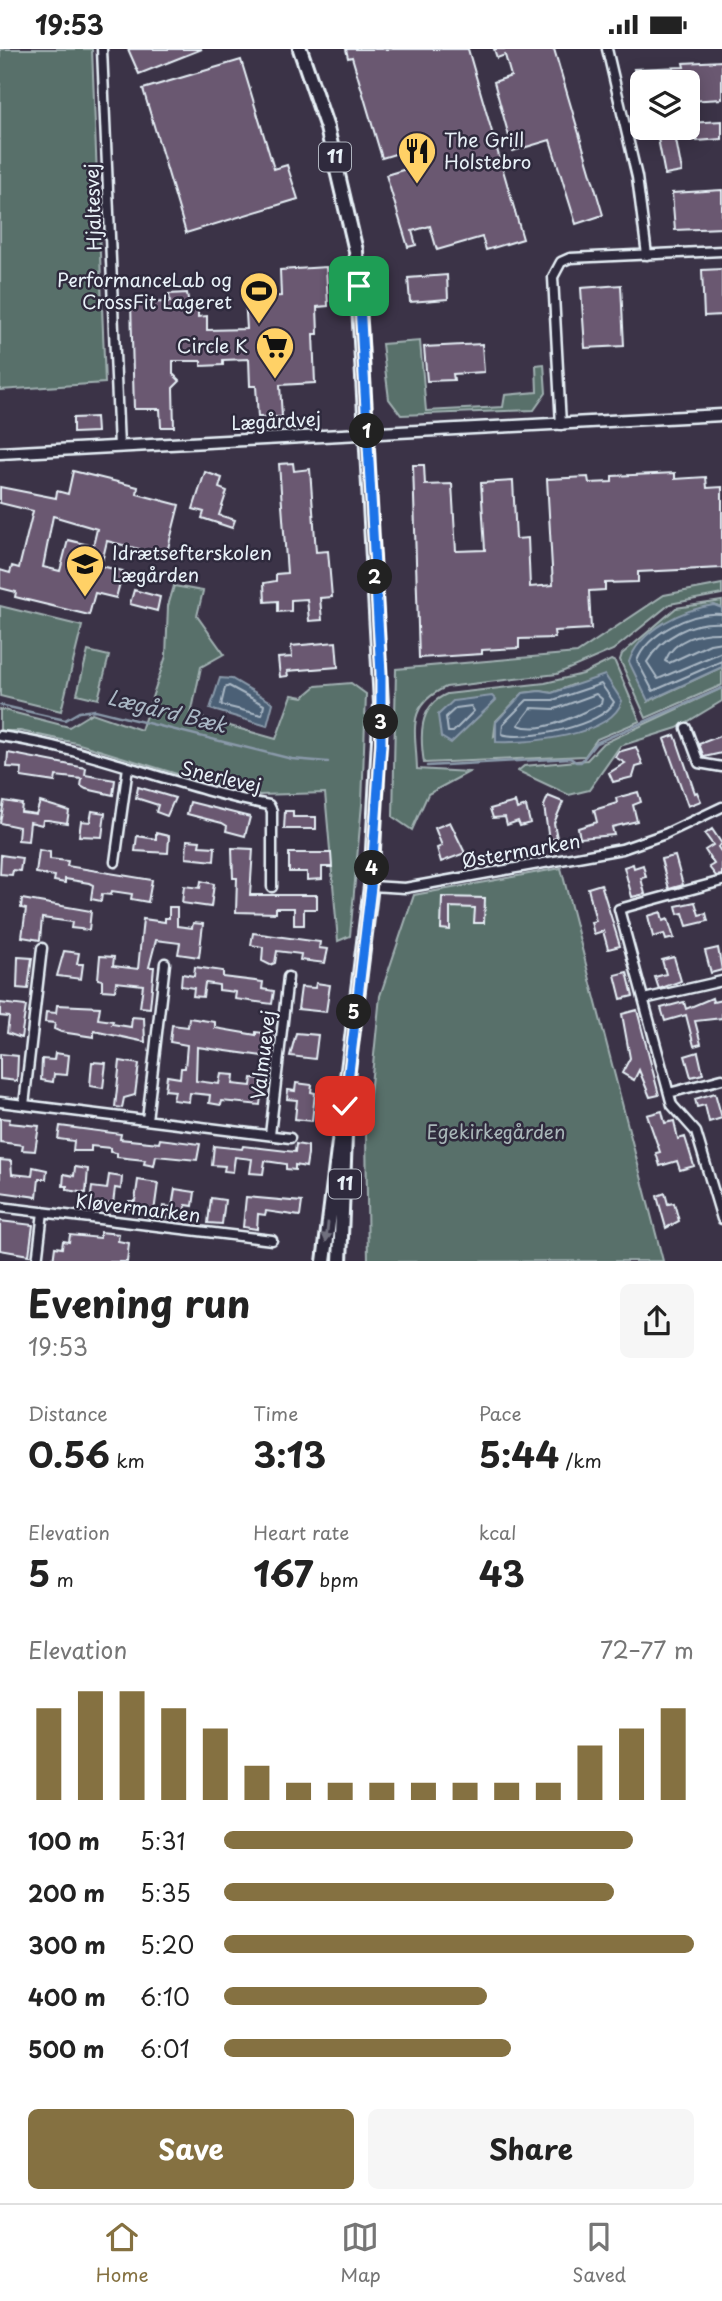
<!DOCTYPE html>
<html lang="en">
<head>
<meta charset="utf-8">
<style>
  body { margin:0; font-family:"Playpen Sans",sans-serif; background:#f6f6f6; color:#222; height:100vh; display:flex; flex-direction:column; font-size:26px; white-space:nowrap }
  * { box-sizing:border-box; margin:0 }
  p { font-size:23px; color:#767676 }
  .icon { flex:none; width:38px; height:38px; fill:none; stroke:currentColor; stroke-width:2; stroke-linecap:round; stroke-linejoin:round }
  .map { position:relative; height:1212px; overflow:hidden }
  .panel { display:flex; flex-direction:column; background:#fff; flex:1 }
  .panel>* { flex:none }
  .tools { position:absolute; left:630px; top:21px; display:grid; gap:14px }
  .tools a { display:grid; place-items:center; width:70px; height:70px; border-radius:10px; background:#fff; box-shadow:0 4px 18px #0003; font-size:35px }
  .pin { position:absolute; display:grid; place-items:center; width:60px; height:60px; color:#fff; margin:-30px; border-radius:14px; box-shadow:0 4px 10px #0006 }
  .km { position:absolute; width:35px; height:35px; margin:-18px; border-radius:50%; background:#222; color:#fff; font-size:19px; line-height:35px; text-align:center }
  .round { display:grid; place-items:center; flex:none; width:74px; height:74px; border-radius:10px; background:#f6f6f6 }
  .headline { display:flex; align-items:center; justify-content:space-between; height:119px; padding:0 28px }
  h1 { font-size:38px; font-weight:700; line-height:52px }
  .figures { display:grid; grid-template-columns:repeat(3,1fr); gap:10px; height:119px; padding:7px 28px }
  .figures div { display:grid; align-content:center }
  .figures b { font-size:35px; font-weight:700 }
  .figures small { font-size:19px; font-weight:400 }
  .figures p { font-size:19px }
  .chart { height:196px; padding:14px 28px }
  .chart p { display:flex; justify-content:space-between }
  .chart svg { width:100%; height:126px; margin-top:7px; stroke:#857141; stroke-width:6 }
  .primary-button { display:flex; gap:14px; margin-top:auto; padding:14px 28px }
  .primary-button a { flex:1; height:80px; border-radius:10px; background:#857141; color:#fff; font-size:28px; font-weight:700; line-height:80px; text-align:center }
  .primary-button a+a { background:#f6f6f6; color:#222 }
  ul { padding:0 28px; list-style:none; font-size:23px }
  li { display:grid; grid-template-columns:112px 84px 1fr; align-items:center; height:52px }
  li i { height:18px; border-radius:9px; background:#857141 }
  .status { display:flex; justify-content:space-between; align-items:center; height:49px; padding:0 35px; background:#fff; direction:ltr }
  .status svg { height:19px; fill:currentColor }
  .tabs { display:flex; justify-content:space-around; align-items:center; height:98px; border-top:2px solid #e0e0e0; background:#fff; font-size:19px; color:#767676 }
  .tabs a { display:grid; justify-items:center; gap:4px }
  .tabs .selected { color:#857141 }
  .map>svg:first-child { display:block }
  .green { fill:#596f6a; stroke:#a0b0b1; stroke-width:2; fill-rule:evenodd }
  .water { fill:#4b6076; stroke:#8a9aaa; stroke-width:2 }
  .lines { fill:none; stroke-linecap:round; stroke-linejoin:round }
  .shore { stroke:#a9b7c4; stroke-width:2 }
  .stream { stroke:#8a9aaa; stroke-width:2.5 }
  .building { fill:#6a5871; stroke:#e8f1f8; stroke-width:2; fill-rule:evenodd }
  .minor-casing { stroke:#e8f1f8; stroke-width:13 }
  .tertiary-casing { stroke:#e8f1f8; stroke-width:15 }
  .primary-casing { stroke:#e8f1f8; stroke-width:18 }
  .minor { stroke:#2f2a3d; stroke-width:8 }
  .tertiary { stroke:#2f2a3d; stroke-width:10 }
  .primary { stroke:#2f2a3d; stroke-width:12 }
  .oneway { fill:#70707e }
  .route-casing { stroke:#fff; stroke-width:14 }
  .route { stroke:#1a73e8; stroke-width:9 }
  .labels { text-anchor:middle; stroke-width:5; stroke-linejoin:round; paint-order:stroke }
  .shield { fill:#2f2a3d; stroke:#b0b5c0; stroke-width:2 }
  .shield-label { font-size:18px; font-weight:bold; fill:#e8f1f8 }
  .poi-label { font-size:19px; fill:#e8f1f8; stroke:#2f2a3d; text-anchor:start }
  .street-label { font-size:19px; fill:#e8f1f8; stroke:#2f2a3d }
  .park-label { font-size:19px; fill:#a8b6b8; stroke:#2f2a3d }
  .water-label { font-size:21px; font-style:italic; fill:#a9b7c4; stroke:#2f2a3d }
</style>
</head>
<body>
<div class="status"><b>19:53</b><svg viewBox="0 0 49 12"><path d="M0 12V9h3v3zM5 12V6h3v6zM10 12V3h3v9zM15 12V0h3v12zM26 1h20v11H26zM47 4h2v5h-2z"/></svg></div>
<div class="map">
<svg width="722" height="1213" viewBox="0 0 722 1213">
  <rect width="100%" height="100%" fill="#3b3347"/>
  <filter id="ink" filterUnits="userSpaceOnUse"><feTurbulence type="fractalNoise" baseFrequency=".0143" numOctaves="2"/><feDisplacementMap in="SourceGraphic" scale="14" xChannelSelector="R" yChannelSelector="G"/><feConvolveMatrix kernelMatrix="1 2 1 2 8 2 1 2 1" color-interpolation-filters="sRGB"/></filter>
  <g filter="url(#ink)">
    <path class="green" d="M0,0h92l13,334 -105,7z
      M420,292l6,70 77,-4 2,-12 32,-3 -1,-27 8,-1 2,29 -12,17 -133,5 -12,-16 -7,-55z
      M722,535v10l-52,10 -57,46 -56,24 -111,13c-41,19 -30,43 -29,82l52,3 -41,22 -16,36 -19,-13 3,-148 181,-16 87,-58z
      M174,537l29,5 -6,25 27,38 -23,13 -10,48 85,24 16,-44 11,2 13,-11 35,-3 15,11 -4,110 -12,132 -12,5 -13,-148 -66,2 -56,-13 -127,-39 -56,-12h-20v-22l69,18 23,-14 49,17 25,-74 2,-50z
      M722,552v7l-8,-3 -65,96 73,-34v18l-76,33 -26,-58 2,-6 54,-46z
      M0,557l82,20 -21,85 -61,-15z
      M88,602l21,5 -11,43 -21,-5z
      M611,611l4,2 25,59 -43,18 -12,17 -161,7c-4,-26 -6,-57 23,-69l98,-11 38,-9zM575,635l-81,52 2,-15 27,-28 17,-2 12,2z
      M722,639v13l-45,27 -57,18 -31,44 -20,5 -51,-24 6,-5 63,-6 15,-16z
      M561,819l102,393 -295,1 -2,-128 14,-138 34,-101z"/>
    <path class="water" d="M714,556l8,3v59l-74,34 -19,-39c10,-32 54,-53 85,-57z
      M605,626l17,26c-11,36 -95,42 -126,41v-20l27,-29 17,-2 12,2z
      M220,629l12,1 41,24 -6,23 -57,-17z
      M492,647l4,4 -45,43 -10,-6 -3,-22 15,-14z"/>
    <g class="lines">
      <path class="shore" d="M722,565c-29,-3 -75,19 -85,47l16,30 69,-30
        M722,574c-30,-2 -60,13 -75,39l11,17 64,-27
        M722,584c-22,-1 -48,6 -57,28l4,2 41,-19 12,-2
        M601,635l13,18c-10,23 -90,40 -112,32l1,-10 24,-24h26z
        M229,637l35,19 -2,10 -41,-10 4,-17z
        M596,645l6,5 -1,5c-22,10 -59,31 -83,21l13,-17 24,1z
        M471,657l3,5 -21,21h-5l-2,-15 10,-9z"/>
      <path class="stream" d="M0,656l65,15 14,-8 16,-2 197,49 36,3
        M427,717l143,-8 6,4h5l15,-19 126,-55"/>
    </g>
    <path class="building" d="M128,0h74l-63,25z
      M346,0h122l55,190 -37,11 -4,-13 -45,13 -7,-24 -18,5 4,14 -8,2 -22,-72 27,-8 -5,-17 -26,8 -30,-101 -4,1z
      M494,0h60l49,166 -27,9 -26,-84 -37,11 -19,-69 17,-6 -6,-21 -8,3z
      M241,11l33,109 13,-4 11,34 -112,34 -43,-144z
      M722,12v38l-34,2v-19h-50l-4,-13 50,-2 -1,-4z
      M722,72v18l-25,2 -1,-10 -21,4 7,37 -17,3 -9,-47h32v-5z
      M722,141v38l-47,2 -3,-37z
      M326,218l2,39 -11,1 1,27h-5l2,49 -35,2 2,32h-24l-2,-31h-6l-1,-27 -26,1v5l-22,1v-5h-28v13l7,7 -7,7 1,39h-13l-1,-18h-26l-3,-106 39,-1 -1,-8 18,-1 3,17h8v7l9,-1v14l40,-1 -2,-31 36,-2 -1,-26z
      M722,220v46l-18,1 -2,-46z
      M447,226l1,24 -38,3 -2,-24z
      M621,236l3,61 -39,2 -4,-60z
      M482,295l2,28 -31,2 1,6 -27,1 -3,-34z
      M96,368l1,15 -24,1v-15z
      M293,414l1,8 16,-2 6,83 12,-1 4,46 -12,1 2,22 -13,1 -2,-22 -16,1v11l-13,1v-11l-13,1 -1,-19 12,-2v-7l11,-1 -8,-109z
      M413,416h11l1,20 27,-1 4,67 29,-1 -4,-67 32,-2 3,58 12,-1 2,49 23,-2 -6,-106 41,-2 1,6 23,-1v-6l63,-3v6l31,-2 1,11 15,-1v81l-84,4v10l-33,1v7l-16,1 2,38 -37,2 1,7 -36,1v9l-37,2v4l-63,4z
      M73,422l65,16 -1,7 42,11 -13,51 -59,-15 -6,25 22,5 -7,27 -21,-5 -6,22 -74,-18 1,-5 -16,-4v-18l10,3 2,-7 7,2 14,-57 -33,-8v-16l56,11 1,-7 11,3zM53,467l44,13 -4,17 -25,-6 -8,31 -17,-4z
      M205,423l17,6 -3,10 8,3 -8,24 16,5 -3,8 -30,-10 2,-6 -11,-3z
      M134,541l26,7 -3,14 -27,-7z
      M336,593l2,25 -51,4 1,5 -8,1 -2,-19 14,-1 -1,-11z
      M675,686l20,58 2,-1 4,9 -13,5 -24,-67z
      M722,686v18l-18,4 -5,-13z
      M636,698l7,18 -7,2 -3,10 -20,5 -4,-9 16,-10 -10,-6 3,-5z
      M8,704l78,15 -1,7 30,5 -2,15 -27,-6 -5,-3 1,-7 -26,-3 -1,6 -34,-5 1,-9 -15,-1z
      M138,738l37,11 -8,18 -11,-4 2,-7 -22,-7z
      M638,743l3,10 -8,3 4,16 -25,6 2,8 -34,3 -2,-10 19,-6 -3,-12 23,-7 -1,-5z
      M548,747l15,6 -9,21 3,15 -8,2 -5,-34z
      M4,752l18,3 -1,8 15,2 4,-12 20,6 9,3 -2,12 -19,-3h-5l-1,5 -12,-3 -2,19 -10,-1 1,-13 -19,-4z
      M190,753l60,15 -5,19 -19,-5 1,-5 -5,-3 -35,-9z
      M515,753l2,7 9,-3 4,17 -10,3 -2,-5 -11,4 -2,-8 -12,1 -3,-9z
      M92,762l13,2 -3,24 -23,-1 2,-15 9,1z
      M285,762h8v6h23v12h-32z
      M450,773l15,31 -24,9 -4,-14 5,-2 -7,-18z
      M712,780l10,15 -4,3 4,6v22l-6,1 -7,-9 5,-3 -9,-14 8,-5 -8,-11z
      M156,784l13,3 -1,17 -33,-2 2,-15 19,3z
      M187,791l13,1 -1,5 16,1 -1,14 -28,-3z
      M232,799l21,1 -3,46h67v14h-13v16h-10v-17h-18v5l-40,-1 1,-34h-4z
      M39,801l11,2v7l18,2 -1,5 85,14 -4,22 -17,-3 1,-5 -20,-3 -1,4 -9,-1 -1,7 -10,-2 2,-14 -4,-2 -24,-4v4l-11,-2 1,-5 -19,-3z
      M289,804h42l1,14h-10v12l-15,1v-8h-18z
      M1,806l21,3 -2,13 -7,-1 -1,5 -12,-1z
      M675,807l8,29 -14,4 -8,-30z
      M633,815l1,4 9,-3 3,12 -5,1 4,16 -13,3 -8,-30z
      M201,832l13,3 -3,23 -29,-4 2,-17 16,2z
      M601,835l19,62 -12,3 -5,-18 -9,3 -3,-12 5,-1 -1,-4 -7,-29z
      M442,848l43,1 -1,25h-10l1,-15 -25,-1v23l-9,-1z
      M22,850l69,12 -2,19 -18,-2 1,-6 -30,-4 -2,22 -18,-3 4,-28 -5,-1z
      M695,853l4,13 7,-2 2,8 -21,5 -4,-13 -5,1 -2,-8z
      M169,858h8v19l15,2 1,-5 10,1 -4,33 -21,-3 2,-11 -24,-3 -7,27h5l-4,41 -10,-1 3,-22 -27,-3 -1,9 -13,-1v-10l-4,-1 2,-23 14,1 -1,9 25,3 5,-50 22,3v-4h4z
      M661,863l2,9 5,-2 6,19 -8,2 -2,-6 -11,3 -5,-21z
      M253,884l67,9 -1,6 9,1 -3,14 -25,-3 1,-6 -24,-3 -2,12 -5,2 -8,-4 1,-14 -12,-2z
      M718,899l4,22 -11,3 -6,-22z
      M64,902l15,2 -2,11h6l-2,15 -24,-3z
      M18,908l14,1 -4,31 -11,-1z
      M674,908l7,24 -22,8 -4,-12 11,-3 -4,-14z
      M195,918l28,4v6l40,5 -1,7 12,2 -2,13 -37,-5 1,-7 -17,-2v-5l-14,-2 -2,14 -10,-1 1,-8 -13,-2 1,-12 12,2z
      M627,923l6,24 -12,3 -6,-24z
      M316,934l14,2 -4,27 -28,-3 3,-22 14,1z
      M712,949l1,4 9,-2v18l-27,3 6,23 -7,2 -8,-31 -21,6 -4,-13 23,-6 2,7z
      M0,954l26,3 -5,32 -14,-5 2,-16 -9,-1z
      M57,956l43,2 -2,12 15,2 -1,3 19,3 1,-10 12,1 1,24 -51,-11v6l-33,-5 -7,-3 1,-6 -10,-1 1,-10 10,1z
      M637,961l22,85 -9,2 -11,-27 -5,10 -12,-7 8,-15 -8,-44z
      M189,969l26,4v6l41,7v-3l17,2 -3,23 -73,-10 -1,34 23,3 2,-10 13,1 -1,9 18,2 1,-8 11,1 -3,26 -38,-4 -1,4 -12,-2 1,-8 -20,-2 -1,9 -16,-2 2,-9 -10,-1 2,-14 13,2 1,-10h4l2,-23 -17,-3 2,-17 16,2z
      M296,984l22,2 -3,24 -25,-3z
      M698,1003l5,22 -12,3 -6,-21z
      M55,1004l14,2 -2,20 -13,-1 -1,8 -12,-2 1,-21 12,1z
      M0,1005l18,2 -1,25 -17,-2z
      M120,1012l19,3 -4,31 -11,3 -2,10 -7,-1z
      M92,1013l14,1 -3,25 -13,-2z
      M296,1034l16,2 -1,7 4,1 -3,28 -17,-2 2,-19 -10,-1 1,-9 7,1z
      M715,1044l7,25 -13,4 -4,-17 -8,2 -2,-8z
      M662,1062l3,12 9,-2 4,18 7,-2 9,29 -14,4 -3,-9 -17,5 -4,-13 4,-1 -13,-37z
      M0,1069l10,1 -1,4 30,3 -4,25 -13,-1 1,-5 -23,-3z
      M60,1077l61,8 -1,5 39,4 1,-4 40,5 -3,16 -41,-4 -2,10 -10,-2 1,-4 -28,-3v-4l-7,-1v-4l-19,-2v5h-18l1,-10 -16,-2z
      M296,1095l12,2v8l-2,13 -11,-2v5l-9,-1v-5l-21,-3 -2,13 -13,-1 2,-14 -17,-2 -2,15 -9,-1 1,-5 -13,-1 2,-19 28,3 1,-3 52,6z
      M0,1111l11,1 1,13 20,2 1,-9 14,3 -1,9h-7l-2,18 -37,-5z
      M75,1118l13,2 -2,24 -19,-3v-4h-4l1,-12 10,2z
      M109,1126l13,2 -1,12 -6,-1 -2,16 -23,-1 2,-16 15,2z
      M138,1131l20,3 -4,29 -26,-4 1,-7h6z
      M175,1140l20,3 -2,14 -7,-1 -2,15 -23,-3 2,-11 9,1z
      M665,1144l3,11 6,-1 5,18 -13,7 -9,-32z
      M246,1148l56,5 -2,14 -34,-5 -1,4 -7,-1 -1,15 -14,-2z
      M211,1149l14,2 -3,24 -14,-1z
      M0,1172l33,4 -4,30 -29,-5z
      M100,1183l19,2 -1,7 11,2 -2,19h-74l2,-15 7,1 1,-7 6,1 1,-7 30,3z"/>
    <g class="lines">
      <g class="minor-casing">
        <path id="minor" d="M102,0l17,398
          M607,0l30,128 10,78
          M561,376l-8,-148 8,-15 9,-4 152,-7
          M686,679l13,35 23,4
          M0,687c93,13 177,52 269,69l3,6v76
          M115,813l13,-95
          M722,832l-103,28 53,196 24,27 26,87
          M371,837l34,2 217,-39 43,-15 57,-27
          M644,950l78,-18
          M669,1044l53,-14
          M0,1053l290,36
          M24,1056l18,-157
          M147,1071l18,-157
          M270,1086l18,-158
          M0,1158l272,33
          M37,1213l6,-50"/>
      </g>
      <g class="tertiary-casing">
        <path id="tertiary" d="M0,404l722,-38"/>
      </g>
      <g class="primary-casing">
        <path id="primary" d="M300,0l27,79 29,123 25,452 -10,183 -47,376
          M340,1213l5,-126"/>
      </g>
      <use href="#minor" class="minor"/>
      <use href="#tertiary" class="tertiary"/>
      <use href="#primary" class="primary"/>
    </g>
    <defs><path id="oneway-solid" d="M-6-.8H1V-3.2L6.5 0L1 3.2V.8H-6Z" transform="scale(1.75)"/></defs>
    <use class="oneway" href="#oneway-solid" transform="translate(327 1183) rotate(96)"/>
  </g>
  <g class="lines" filter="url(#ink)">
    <g class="route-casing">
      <path id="route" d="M345,1057l26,-219 10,-144v-70l-22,-387"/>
    </g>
    <use href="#route" class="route"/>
  </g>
  <defs>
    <g id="restaurant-pin" transform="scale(2.0125)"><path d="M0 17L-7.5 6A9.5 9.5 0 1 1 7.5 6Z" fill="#ffd166" stroke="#2f2a3d"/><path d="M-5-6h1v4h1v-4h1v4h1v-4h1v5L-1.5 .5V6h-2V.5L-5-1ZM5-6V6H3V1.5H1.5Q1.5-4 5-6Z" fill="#111"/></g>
    <g id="stadium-pin" transform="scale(2.0125)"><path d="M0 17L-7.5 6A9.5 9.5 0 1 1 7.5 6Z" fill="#ffd166" stroke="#2f2a3d"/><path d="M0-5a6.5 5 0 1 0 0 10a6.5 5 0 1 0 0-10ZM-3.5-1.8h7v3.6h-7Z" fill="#111"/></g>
    <g id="supermarket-pin" transform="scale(2.0125)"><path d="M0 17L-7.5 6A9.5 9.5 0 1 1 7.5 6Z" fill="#ffd166" stroke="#2f2a3d"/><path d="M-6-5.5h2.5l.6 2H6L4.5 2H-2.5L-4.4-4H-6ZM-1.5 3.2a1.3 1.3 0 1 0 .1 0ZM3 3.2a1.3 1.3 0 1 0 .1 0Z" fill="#111"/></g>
    <g id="school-pin" transform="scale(2.0125)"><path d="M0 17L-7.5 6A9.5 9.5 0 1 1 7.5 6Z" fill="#ffd166" stroke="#2f2a3d"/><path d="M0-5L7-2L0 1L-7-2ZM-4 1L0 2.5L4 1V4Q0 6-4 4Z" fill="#111"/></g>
  </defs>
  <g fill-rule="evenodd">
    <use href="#restaurant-pin" x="417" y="102"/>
    <use href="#stadium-pin" x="259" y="242"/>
    <use href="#supermarket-pin" x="275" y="297"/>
    <use href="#school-pin" x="85" y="515"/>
  </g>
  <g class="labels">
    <g class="shield">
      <rect x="319" y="93.5" width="32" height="29" rx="5"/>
      <rect x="329" y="1120.5" width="32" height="29" rx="5"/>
    </g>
    <g class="shield-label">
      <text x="335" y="114">11</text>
      <text x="345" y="1141">11</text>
    </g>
    <g class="poi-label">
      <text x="444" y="98">The Grill<tspan x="444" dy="22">Holstebro</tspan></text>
      <text x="232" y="238" text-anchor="end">PerformanceLab og<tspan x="232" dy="22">CrossFit Lageret</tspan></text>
      <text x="248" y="304" text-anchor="end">Circle K</text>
      <text x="112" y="511">Idrætsefterskolen<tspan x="112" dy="22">Lægården</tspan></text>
    </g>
    <g class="street-label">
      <text transform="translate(93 158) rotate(-92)" y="7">Hjaltesvej</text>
      <text transform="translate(276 372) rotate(-3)" y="7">Lægårdvej</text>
      <text transform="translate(221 728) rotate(13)" y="7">Snerlevej</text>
      <text transform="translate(521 802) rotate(-10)" y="7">Østermarken</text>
      <text transform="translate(263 1006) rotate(-83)" y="7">Valmuevej</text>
      <text transform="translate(138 1159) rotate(7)" y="7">Kløvermarken</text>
    </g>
    <g class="park-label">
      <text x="496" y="1090">Egekirkegården</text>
    </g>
    <g class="water-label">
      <text transform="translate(167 663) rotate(14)" y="7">Lægård Bæk</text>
    </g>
  </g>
</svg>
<div class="tools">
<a><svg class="icon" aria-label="layers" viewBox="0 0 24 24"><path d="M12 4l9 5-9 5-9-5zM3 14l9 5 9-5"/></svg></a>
</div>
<div class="pin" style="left:359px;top:237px;background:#1e9e55"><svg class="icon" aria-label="arrive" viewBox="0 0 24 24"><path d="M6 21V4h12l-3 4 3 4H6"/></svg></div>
<div class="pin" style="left:345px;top:1057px;background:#d93025"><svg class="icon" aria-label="check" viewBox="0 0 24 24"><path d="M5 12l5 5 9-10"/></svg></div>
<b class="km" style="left:367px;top:382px">1</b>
<b class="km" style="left:375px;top:528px">2</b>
<b class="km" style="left:381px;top:673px">3</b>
<b class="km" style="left:372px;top:819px">4</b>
<b class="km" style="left:354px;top:963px">5</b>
</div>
<section class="panel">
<div class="headline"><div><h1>Evening run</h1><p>19:53</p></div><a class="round"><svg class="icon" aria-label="share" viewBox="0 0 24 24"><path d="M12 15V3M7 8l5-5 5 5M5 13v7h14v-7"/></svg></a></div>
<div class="figures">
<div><p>Distance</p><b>0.56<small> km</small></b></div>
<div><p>Time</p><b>3:13</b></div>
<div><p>Pace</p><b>5:44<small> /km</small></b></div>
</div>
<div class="figures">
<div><p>Elevation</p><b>5<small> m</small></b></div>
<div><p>Heart rate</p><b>167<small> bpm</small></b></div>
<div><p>kcal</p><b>43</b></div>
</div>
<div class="chart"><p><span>Elevation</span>72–77 m</p>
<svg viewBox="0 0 160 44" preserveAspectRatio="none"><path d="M5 44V12M15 44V6M25 44V6M35 44V12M45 44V19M55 44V32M65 44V38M75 44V38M85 44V38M95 44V38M105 44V38M115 44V38M125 44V38M135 44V25M145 44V19M155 44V12"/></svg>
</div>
<ul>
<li><b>100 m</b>5:31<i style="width:87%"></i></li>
<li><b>200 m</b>5:35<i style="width:83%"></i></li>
<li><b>300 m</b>5:20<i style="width:100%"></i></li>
<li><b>400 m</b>6:10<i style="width:56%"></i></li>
<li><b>500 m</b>6:01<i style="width:61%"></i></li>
</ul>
<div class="primary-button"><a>Save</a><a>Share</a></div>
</section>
<nav class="tabs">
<a class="selected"><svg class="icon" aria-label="home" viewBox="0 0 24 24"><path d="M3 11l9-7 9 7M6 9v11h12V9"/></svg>Home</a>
<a><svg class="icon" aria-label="map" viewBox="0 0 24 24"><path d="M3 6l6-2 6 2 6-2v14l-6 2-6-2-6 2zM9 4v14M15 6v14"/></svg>Map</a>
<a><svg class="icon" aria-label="saved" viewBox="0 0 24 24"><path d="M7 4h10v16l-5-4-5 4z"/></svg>Saved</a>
</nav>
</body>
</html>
